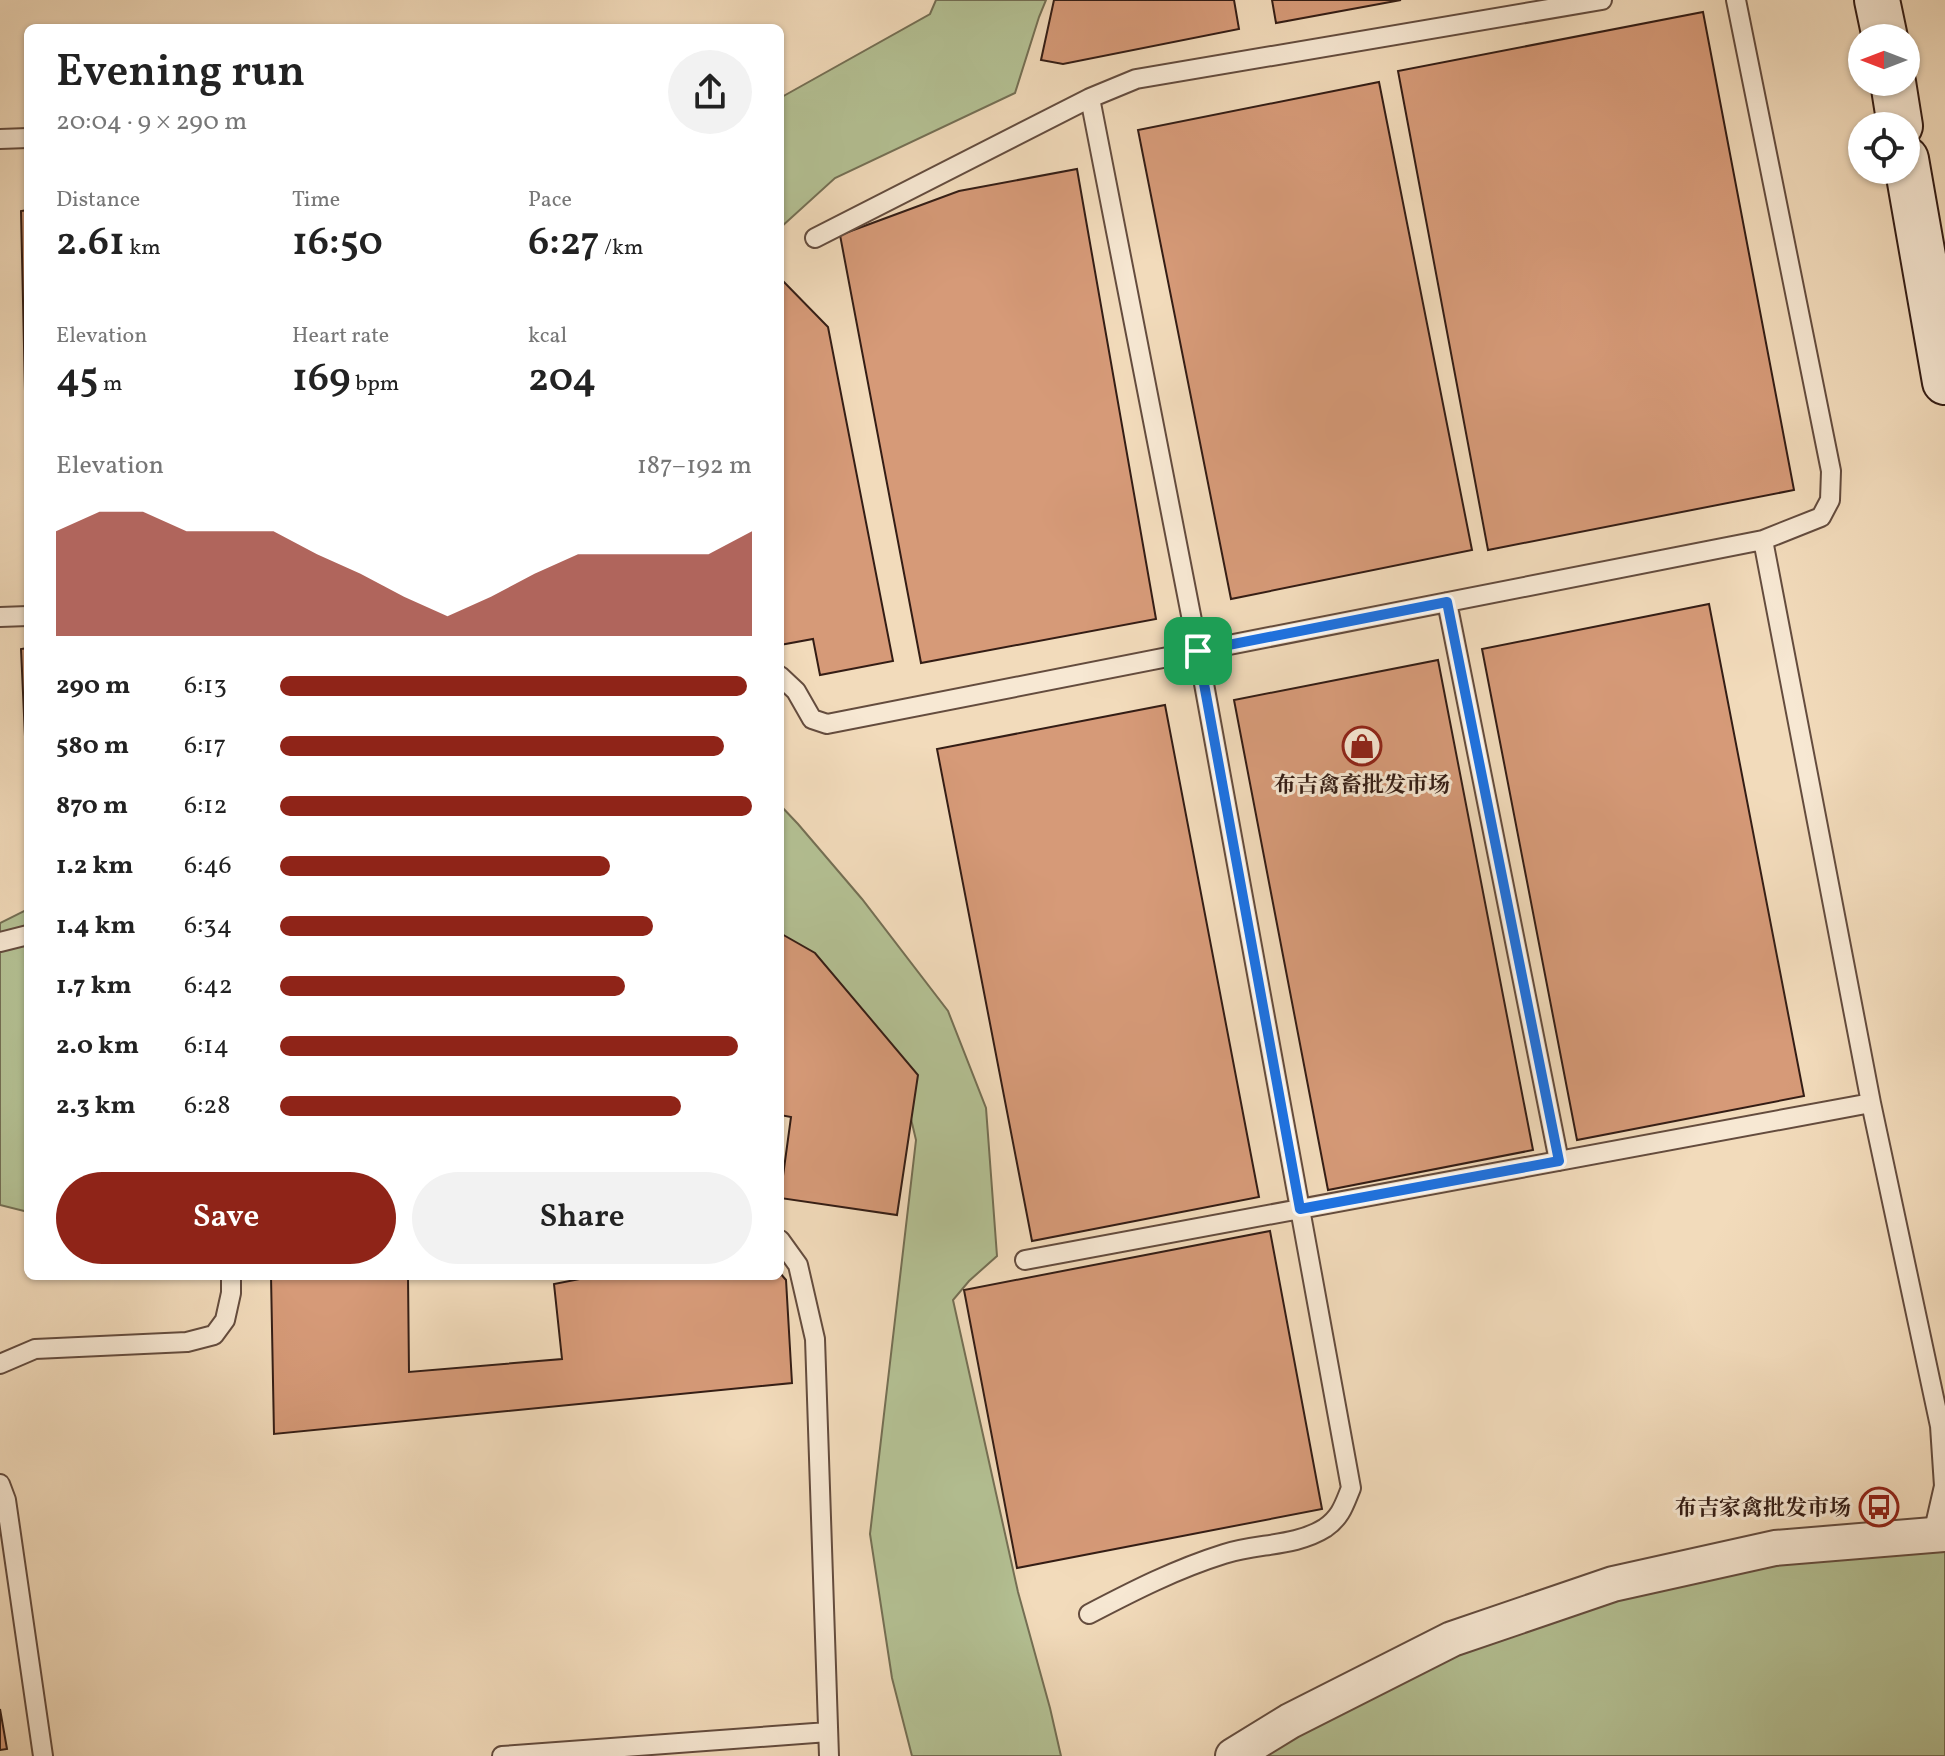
<!DOCTYPE html>
<html lang="en">
<head>
<meta charset="utf-8">
<style>
  body { margin:0; font-family:Vollkorn,"Noto Serif SC",serif; background:#f2f2f2; color:#222; height:100vh; display:flex; flex-direction:column; font-size:30px; white-space:nowrap }
  * { box-sizing:border-box; margin:0 }
  p { font-size:26px; color:#767676 }
  .icon { flex:none; width:44px; height:44px; fill:none; stroke:currentColor; stroke-width:2; stroke-linecap:round; stroke-linejoin:round }
  .map { position:relative; flex:1; overflow:hidden }
  .sheet { position:absolute; left:24px; top:24px; width:760px; height:1256px; display:flex; flex-direction:column; background:#fff; border-radius:12px; box-shadow:0 2px 6px #0004 }
  .sheet>* { flex:none }
  .needle { width:52px; rotate:270deg }
  .buttons { position:absolute; left:1848px; top:24px; display:grid; gap:16px }
  .buttons a { display:grid; place-items:center; width:72px; height:72px; border-radius:50%; background:#fff; box-shadow:0 2px 6px #0004; font-size:40px }
  .pin { position:absolute; display:grid; place-items:center; width:68px; height:68px; color:#fff; margin:-34px; border-radius:16px; box-shadow:0 4px 12px #0006 }
  .round { display:grid; place-items:center; flex:none; width:84px; height:84px; border-radius:42px; background:#f2f2f2 }
  .head { display:flex; align-items:center; justify-content:space-between; height:136px; padding:0 32px }
  h1 { font-size:44px; font-weight:600; line-height:60px }
  .metrics { display:grid; grid-template-columns:repeat(3,1fr); gap:12px; height:136px; padding:8px 32px }
  .metrics div { display:grid; align-content:center }
  .metrics b { font-size:40px; font-weight:600 }
  .metrics small { font-size:22px; font-weight:400 }
  .metrics p { font-size:22px }
  .chart { height:224px; padding:16px 32px }
  .chart p { display:flex; justify-content:space-between }
  .chart svg { width:100%; height:144px; margin-top:8px; fill:#8f2418; opacity:.7 }
  .cta { display:flex; gap:16px; margin-top:auto; padding:16px 32px }
  .cta a { flex:1; height:92px; border-radius:48px; background:#8f2418; color:#fff; font-size:32px; font-weight:600; line-height:92px; text-align:center }
  .cta a+a { background:#f2f2f2; color:#222 }
  ul { padding:0 32px; list-style:none; font-size:26px }
  li { display:grid; grid-template-columns:128px 96px 1fr; align-items:center; height:60px }
  li i { height:20px; border-radius:10px; background:#8f2418 }
  .map>svg:first-child { display:block }
  .green { fill:#b4c194; stroke:#746f54; stroke-width:2 }
  .building { fill:#d69a78; stroke:#341d15; stroke-width:2 }
  .lines { fill:none; stroke-linecap:round; stroke-linejoin:round }
  .lane-casing { stroke:#644c3e; stroke-width:22 }
  .street-casing { stroke:#644c3e; stroke-width:38 }
  .secondary-casing { stroke:#341d15; stroke-width:48 }
  .lane { stroke:#f7e8d3; stroke-width:18 }
  .street { stroke:#f7e8d3; stroke-width:34 }
  .secondary { stroke:#f7e8d3; stroke-width:44 }
  .route-casing { stroke:#fff; stroke-width:16 }
  .route { stroke:#1a73e8; stroke-width:10 }
  .labels { text-anchor:middle; stroke-width:6; stroke-linejoin:round; paint-order:stroke }
  .poi-label { font-size:22px; font-weight:bold; fill:#341d15; stroke:#f7e8d3 }
</style>
</head>
<body>
<div class="map">
<svg width="1945" height="1756" viewBox="0 0 1945 1756">
  <rect width="100%" height="100%" fill="#f2dbbb"/>
  <filter id="stains"><feTurbulence type="fractalNoise" baseFrequency=".0025" numOctaves="4"/><feColorMatrix values="0 0 0 0 .2 0 0 0 0 .09 0 0 0 0 .02 0 0 0 .5 -.17"/></filter>
  <radialGradient id="worn" r=".72"><stop offset=".6" stop-color="#630" stop-opacity="0"/><stop offset="1" stop-color="#630" stop-opacity=".3"/></radialGradient>
  <path class="green" d="M936,0h110l-7,17 -24,76 -180,85 -55,50v-130l150,-84z
    M780,805l18,19 64,75 86,112 38,97 11,148 -28,25 -16,19 65,292 32,116 11,48h-149l-20,-78 -22,-144 46,-394 -18,-76 -118,-113z
    M28,909v303l-28,-7v-282z
    M1945,1517v239h-685l192,-102 304,-107z"/>
  <path class="building" d="M1054,0h180l5,29 -176,35 -22,-4z
    M1272,0h129l-125,23z
    M1703,12l91,478 -306,60 -90,-479z
    M1379,82l93,468 -241,49 -93,-469z
    M1077,169l79,450 -235,44 -81,-428 119,-44z
    M28,210v316l-7,-315z
    M780,278l48,49 65,334 -73,14 -7,-36 -33,6z
    M1709,604l95,492 -227,44 -95,-491z
    M28,648v154l-7,-153z
    M1438,660l95,490 -205,40 -94,-490z
    M1165,705l94,492 -227,44 -95,-492z
    M780,933l35,20 103,122 -21,140 -117,-17 11,-81 -11,-2z
    M1270,1231l52,278 -305,59 -53,-278z
    M780,1273l6,7 6,103 -518,51 -3,-158h137l1,96 153,-13 -8,-75 41,-8h185z
    M0,1709l7,40 -7,1z"/>
  <g class="lines">
    <g class="lane-casing">
      <path id="lane" d="M1736,0l95,471 -1,29 -9,17 -58,23 108,563 69,323 4,60 -11,48
        M0,139l28,-1
        M815,238l275,-140 46,-19 466,-79
        M1447,602l112,559
        M0,617l28,-1
        M780,676l16,15 16,28 15,5 936,-184
        M0,942l28,-7
        M780,1240l18,25 17,74 14,417
        M1025,1260l846,-157
        M0,1364l35,-15 152,-7 27,-7 11,-15 6,-27v-17
        M0,1484l6,16 37,256
        M1089,1614c44,-23 87,-45 135,-60 33,-11 71,-7 101,-26 16,-11 19,-23 26,-40l-153,-837 -108,-553
        M502,1756l326,-24"/>
    </g>
    <g class="street-casing">
      <path id="street" d="M1233,1756l57,-35 162,-82 161,-55 162,-36 170,-14"/>
    </g>
    <g class="secondary-casing">
      <path id="secondary" d="M1877,0l8,38
        M1893,82l7,44
        M1906,159l39,223"/>
    </g>
    <use href="#lane" class="lane"/>
    <use href="#street" class="street"/>
    <use href="#secondary" class="secondary"/>
  </g>
  <g class="lines">
    <g class="route-casing">
      <path id="route" d="M1447,602l112,559 -259,48 -102,-558z"/>
    </g>
    <use href="#route" class="route"/>
  </g>
  <defs>
    <g id="shop-ring" transform="scale(2)"><circle r="9.5" fill="#f7e8d3" stroke="#8f2418" stroke-width="1.5"/><path d="M-5-2.5h2.3a2.7 3.5 0 0 1 5.4 0H5L5.5 6h-11ZM-1.5-2.5h3a1.5 2.3 0 0 0-3 0Z" fill="#8f2418"/></g>
    <g id="bus-ring" transform="scale(2)"><circle r="9.5" fill="#f7e8d3" stroke="#8f2418" stroke-width="1.5"/><path d="M-5-6H5V4H4V6H2V4H-2V6H-4V4H-5ZM-3.5-4V0h7V-4ZM-3.5 1.2v1.5H-2V1.2ZM2 1.2v1.5H3.5V1.2Z" fill="#8f2418"/></g>
  </defs>
  <g fill-rule="evenodd">
    <use href="#shop-ring" x="1362" y="746"/>
    <use href="#bus-ring" x="1879" y="1507"/>
  </g>
  <g class="labels">
    <g class="poi-label">
      <text x="1362" y="792">布吉禽畜批发市场</text>
      <text x="1851" y="1515" text-anchor="end">布吉家禽批发市场</text>
    </g>
  </g>
  <rect width="100%" height="100%" filter="url(#stains)"/>
  <rect width="100%" height="100%" fill="url(#worn)"/>
</svg>
<div class="buttons">
<a><svg class="needle" viewBox="-14 -14 28 28"><path d="M0-13l5 13h-10z" fill="#e53935"/><path d="M0 13l5-13h-10z" fill="#767676"/></svg></a>
<a><svg class="icon" aria-label="locate" viewBox="0 0 24 24"><circle cx="12" cy="12" r="6"/><path d="M12 2v4M12 18v4M2 12h4M18 12h4"/></svg></a>
</div>
<div class="pin" style="left:1198px;top:651px;background:#1e9e55"><svg class="icon" aria-label="arrive" viewBox="0 0 24 24"><path d="M6 21V4h12l-3 4 3 4H6"/></svg></div>
<section class="sheet">
<div class="head"><div><h1>Evening run</h1><p>20:04 · 9 × 290 m</p></div><a class="round"><svg class="icon" aria-label="share" viewBox="0 0 24 24"><path d="M12 15V3M7 8l5-5 5 5M5 13v7h14v-7"/></svg></a></div>
<div class="metrics">
<div><p>Distance</p><b>2.61<small> km</small></b></div>
<div><p>Time</p><b>16:50</b></div>
<div><p>Pace</p><b>6:27<small> /km</small></b></div>
</div>
<div class="metrics">
<div><p>Elevation</p><b>45<small> m</small></b></div>
<div><p>Heart rate</p><b>169<small> bpm</small></b></div>
<div><p>kcal</p><b>204</b></div>
</div>
<div class="chart"><p><span>Elevation</span>187–192 m</p>
<svg viewBox="0 0 160 44" preserveAspectRatio="none"><path d="M0 44V12L10 6L20 6L30 12L40 12L50 12L60 19L70 25L80 32L90 38L100 32L110 25L120 19L130 19L140 19L150 19L160 12V44z"/></svg>
</div>
<ul>
<li><b>290 m</b>6:13<i style="width:99%"></i></li>
<li><b>580 m</b>6:17<i style="width:94%"></i></li>
<li><b>870 m</b>6:12<i style="width:100%"></i></li>
<li><b>1.2 km</b>6:46<i style="width:70%"></i></li>
<li><b>1.4 km</b>6:34<i style="width:79%"></i></li>
<li><b>1.7 km</b>6:42<i style="width:73%"></i></li>
<li><b>2.0 km</b>6:14<i style="width:97%"></i></li>
<li><b>2.3 km</b>6:28<i style="width:85%"></i></li>
</ul>
<div class="cta"><a>Save</a><a>Share</a></div>
</section>
</div>
</body>
</html>
